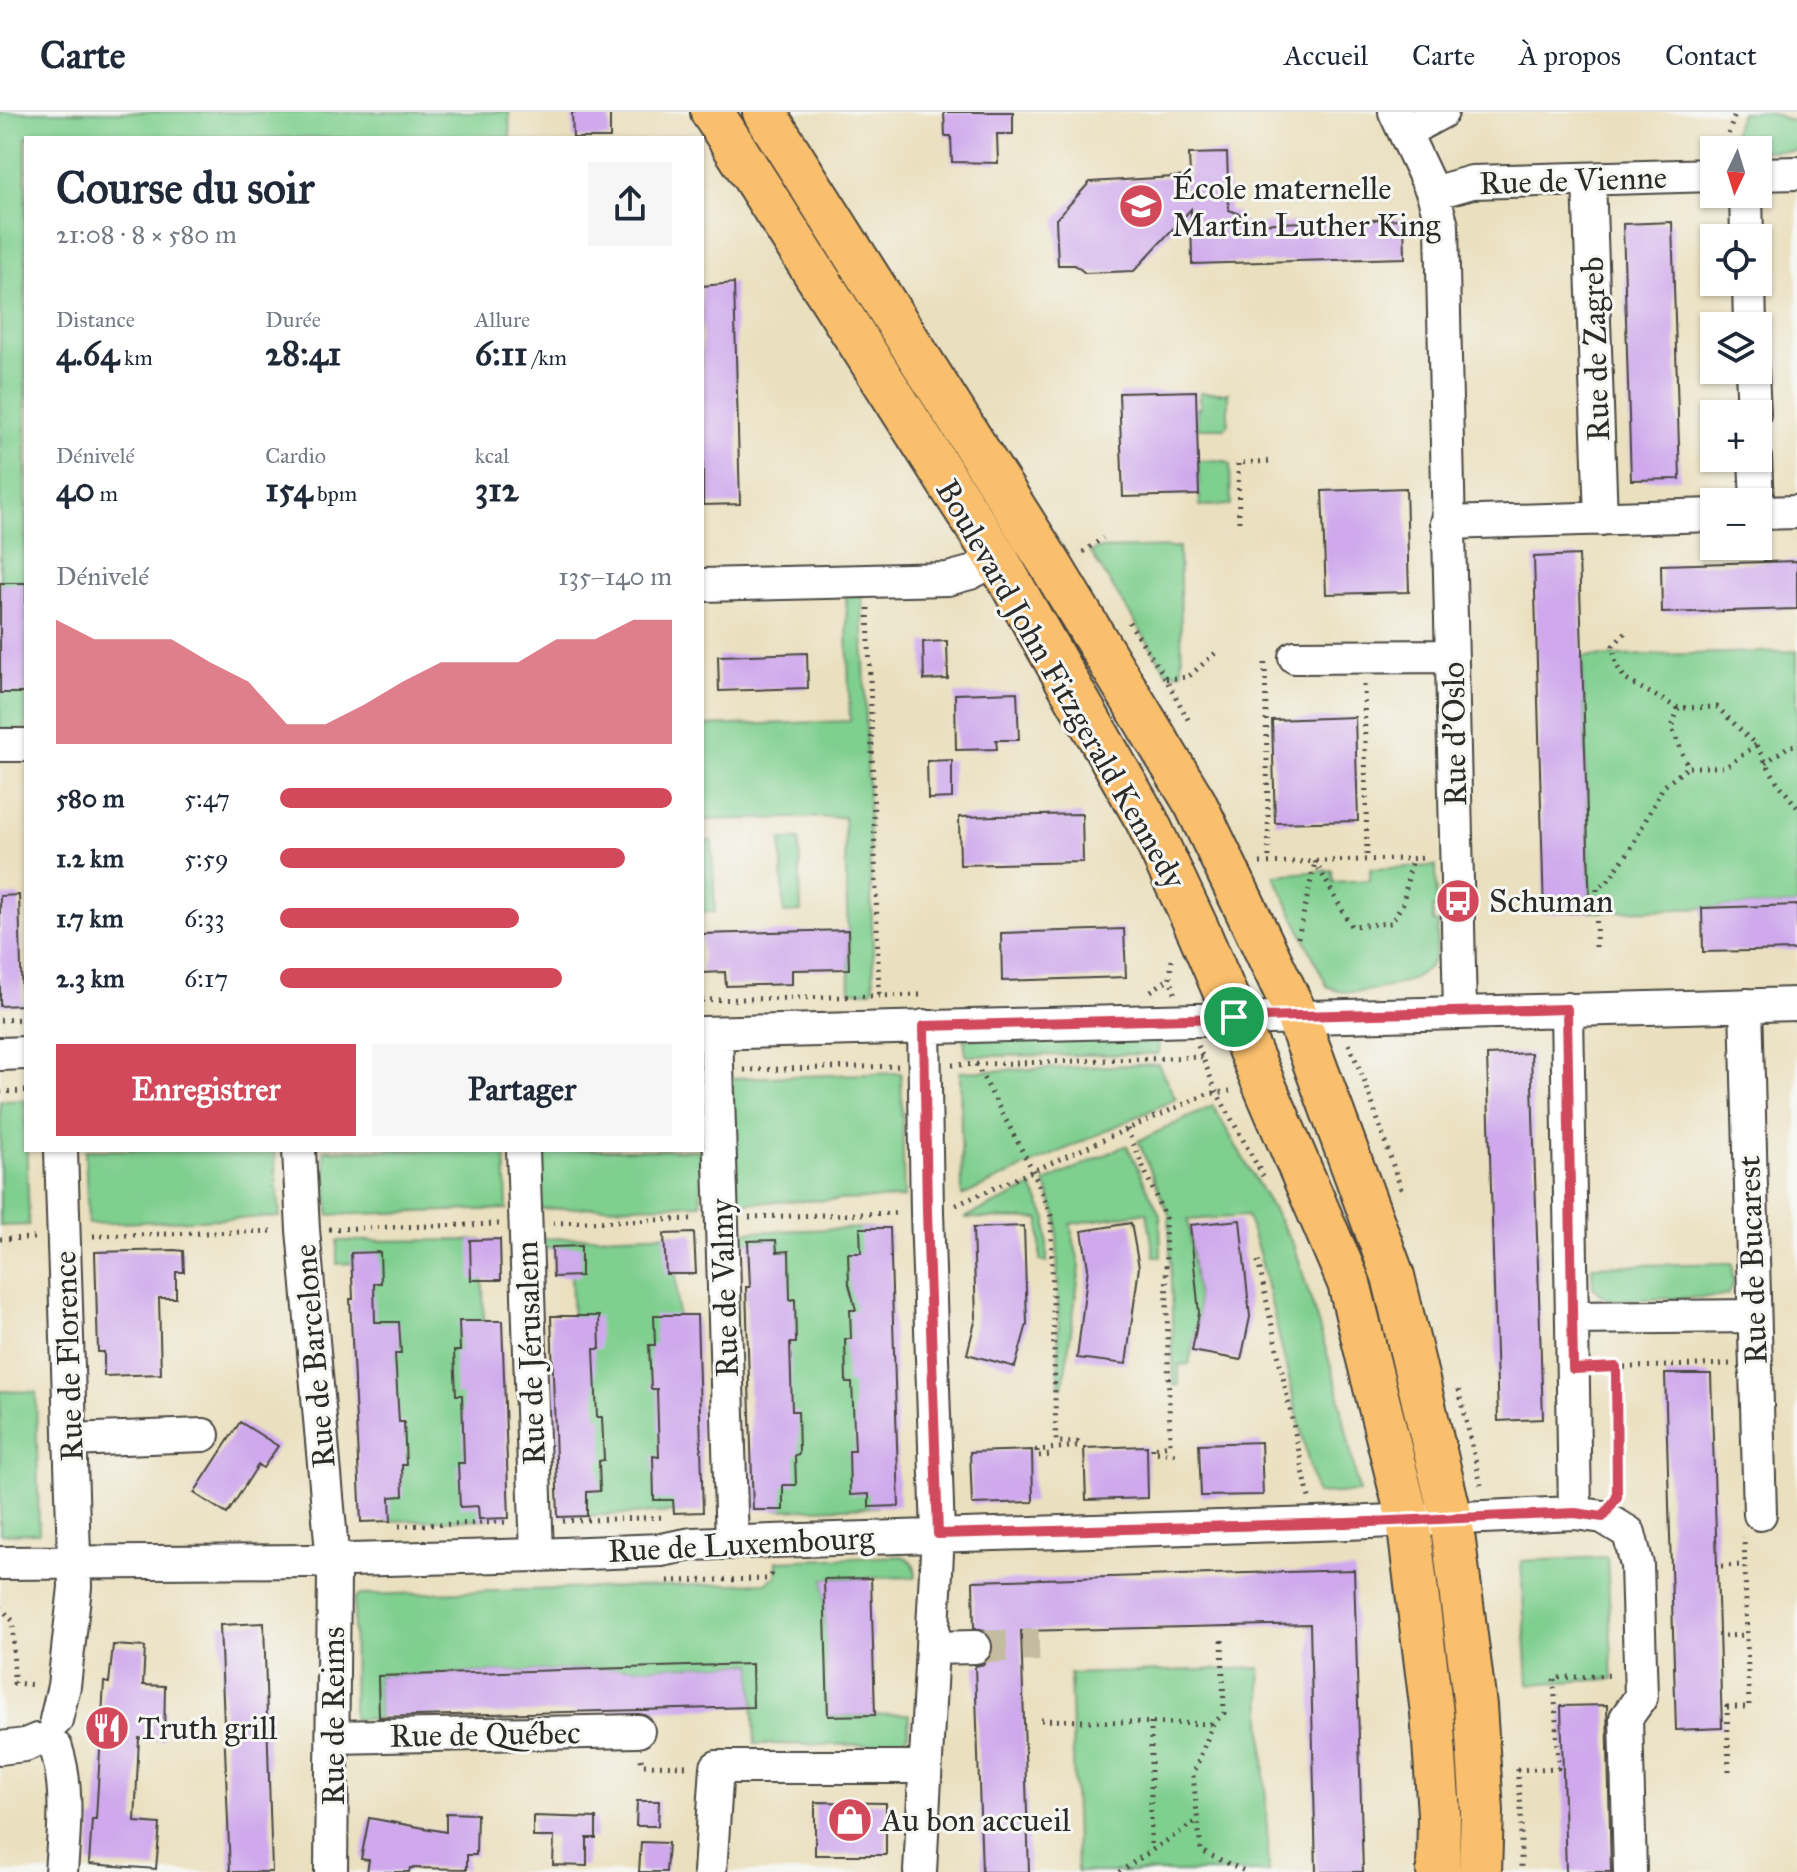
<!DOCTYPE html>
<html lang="fr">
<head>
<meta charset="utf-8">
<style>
  body { margin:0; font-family:"IM FELL Great Primer",serif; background:#f6f6f7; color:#1f2937; height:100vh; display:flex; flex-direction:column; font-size:30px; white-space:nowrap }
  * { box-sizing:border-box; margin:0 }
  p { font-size:26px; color:#747a83 }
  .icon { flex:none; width:44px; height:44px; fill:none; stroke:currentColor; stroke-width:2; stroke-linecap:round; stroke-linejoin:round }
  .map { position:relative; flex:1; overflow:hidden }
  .sheet { position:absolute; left:24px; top:24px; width:680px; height:1016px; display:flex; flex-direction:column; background:#fff; border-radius:0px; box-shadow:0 2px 6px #0004 }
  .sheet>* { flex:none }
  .needle { width:52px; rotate:184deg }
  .controls { position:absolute; left:1700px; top:24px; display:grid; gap:16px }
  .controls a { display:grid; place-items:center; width:72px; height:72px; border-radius:0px; background:#fff; box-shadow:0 2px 6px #0004; font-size:40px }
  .pin { position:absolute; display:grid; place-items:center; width:68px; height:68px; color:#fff; margin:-34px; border:4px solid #fff; border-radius:50%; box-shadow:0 2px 8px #0007 }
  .round { display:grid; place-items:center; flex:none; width:84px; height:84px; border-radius:0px; background:#f6f6f7 }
  .summary { display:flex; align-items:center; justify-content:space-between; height:136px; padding:0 32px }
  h1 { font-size:44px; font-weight:700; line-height:60px }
  .stats { display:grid; grid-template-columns:repeat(3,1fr); gap:12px; height:136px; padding:8px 32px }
  .stats div { display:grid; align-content:center }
  .stats b { font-size:34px; font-weight:700 }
  .stats small { font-size:22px; font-weight:400 }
  .stats p { font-size:22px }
  .chart { height:224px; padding:16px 32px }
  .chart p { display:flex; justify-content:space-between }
  .chart svg { width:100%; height:144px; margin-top:8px; fill:#d1495b; opacity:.7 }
  .button { display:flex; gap:16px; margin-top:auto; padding:16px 32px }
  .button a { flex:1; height:92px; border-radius:0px; background:#d1495b; color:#fff; font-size:32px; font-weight:700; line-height:92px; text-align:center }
  .button a+a { background:#f6f6f7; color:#1f2937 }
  ul { padding:0 32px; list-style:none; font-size:26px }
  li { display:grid; grid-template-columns:128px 96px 1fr; align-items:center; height:60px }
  li i { height:20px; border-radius:10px; background:#d1495b }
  header { display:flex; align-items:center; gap:48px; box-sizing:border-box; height:112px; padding:0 40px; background:#fff; border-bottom:2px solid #e0e1e3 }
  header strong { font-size:38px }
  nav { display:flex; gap:44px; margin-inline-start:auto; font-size:28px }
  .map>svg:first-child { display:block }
  .green { fill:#7fcf8f; stroke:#557d5d; stroke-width:2 }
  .building { fill:#cfa9ec }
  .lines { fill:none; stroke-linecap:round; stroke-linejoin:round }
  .minor-tunnel { stroke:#c4bca1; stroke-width:32; stroke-dasharray:32 16; stroke-linecap:butt }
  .minor-casing { stroke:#484641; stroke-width:36 }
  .major-casing { stroke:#484641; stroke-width:46 }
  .path { stroke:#484641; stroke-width:5; stroke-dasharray:2 6; stroke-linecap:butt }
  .minor { stroke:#fff; stroke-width:32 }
  .major { stroke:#f9bf6d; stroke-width:42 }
  .route-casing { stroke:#fff; stroke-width:16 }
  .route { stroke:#d1495b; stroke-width:10 }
  .labels { text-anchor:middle; stroke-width:6; stroke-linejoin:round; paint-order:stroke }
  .street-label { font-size:32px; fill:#2b2b2b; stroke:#f6f6f2 }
  .poi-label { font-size:32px; fill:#2b2b2b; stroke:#f6f6f2; text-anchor:start }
</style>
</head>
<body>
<header>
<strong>Carte</strong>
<nav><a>Accueil</a><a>Carte</a><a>À propos</a><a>Contact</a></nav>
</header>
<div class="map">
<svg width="1797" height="1760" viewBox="0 0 1797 1760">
  <rect width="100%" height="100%" fill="#f6f6f2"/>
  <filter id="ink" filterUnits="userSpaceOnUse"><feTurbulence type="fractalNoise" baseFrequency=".0125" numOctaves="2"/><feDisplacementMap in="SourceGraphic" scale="16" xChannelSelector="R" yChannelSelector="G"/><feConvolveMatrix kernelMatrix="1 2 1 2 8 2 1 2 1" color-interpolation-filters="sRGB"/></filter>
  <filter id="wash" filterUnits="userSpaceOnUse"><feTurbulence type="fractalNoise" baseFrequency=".006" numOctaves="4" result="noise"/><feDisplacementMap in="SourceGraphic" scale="32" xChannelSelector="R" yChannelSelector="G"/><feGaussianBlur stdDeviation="1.8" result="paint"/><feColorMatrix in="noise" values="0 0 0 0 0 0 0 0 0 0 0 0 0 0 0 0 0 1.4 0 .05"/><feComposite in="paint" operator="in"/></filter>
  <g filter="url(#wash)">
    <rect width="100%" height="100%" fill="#eae0bf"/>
    <path class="green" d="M0,0h509l1,26h-484v591l-26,1z
      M1741,0h25l31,11v28l-70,-1z
      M1200,281h28v31l-3,4h-28v-20h3z
      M1222,348l8,4 1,41 -31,1 -2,-45z
      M1179,435l3,125 -14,2 -77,-121 5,-4z
      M846,483h16l12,392 -4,4h-20l-6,-174 -142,3v-94l148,-5z
      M1797,539v254l-207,7 -8,-255z
      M781,728h18l2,72 -17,1z
      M702,729h10l3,71h-13z
      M1436,754l1,41 -4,1v14l5,1c-1,12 0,27 -5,38 -11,22 -71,35 -94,30 -4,-1 -8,-3 -12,-5l-53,-111 58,-5 1,12 37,-2v-11z
      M1159,923l-1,19 -192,2 -2,-17z
      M1158,952l18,35 -214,97 -2,-124z
      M901,961l3,125 -169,5 -3,-125z
      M25,988l4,125 -29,1v-125z
      M1213,994l82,142 42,138 22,106 -43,2 -56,-238 -13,-40 -59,4 11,93 -10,51 -10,1v20l-5,1 -5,-172 -31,-73z
      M1127,1033l33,70 1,42h-7l-7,-45 -77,12 10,43 -17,120 -4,-1 -2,-168 -12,-36z
      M85,1038h189l6,67 -192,7z
      M324,1038h181l2,59 -178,6z
      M538,1038h162l1,54 -162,5z
      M1032,1075l15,32v43l-7,-1v-42l-76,-1z
      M870,1116l7,279 -101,3 -9,-269 -30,1v-10z
      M675,1122l8,278 -103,4 -10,-269 -28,1 -1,-9z
      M482,1128l6,279 -104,2 -15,-259 -32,2v-23z
      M1732,1151l1,23 -6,9 -9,2 -103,3 -10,-2 -12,-11 -1,-21z
      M0,1279l36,1 3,141 -39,1z
      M902,1444c11,4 13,9 14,21l-92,2 5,137 80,-2 -1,20 -4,8 -10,3 -139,-1 -3,-80 -374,12 1,43h-26l1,-116 1,-5 5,-3 405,-12 11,-7 1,-15z
      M1607,1445l6,122 -85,5 -7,-123z
      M1260,1556l9,204h-192l-7,-198z"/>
    <g id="blocks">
      <path class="building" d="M572,0h38v26h-37z
        M944,0h69v22h-16l1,29 -46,-1 -1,-26h-6z
        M1227,41l2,57 11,4 4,10 160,-5 1,39 -213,6 -1,-55 -57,62 -49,2 -10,-8h-17l-2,-46 34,-37 100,-6 -1,-22z
        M1672,110l8,257 -49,1 -8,-256z
        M734,171l6,221 -37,1 -1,-219z
        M1196,279l3,104 -76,2 -4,-104z
        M1406,376l3,104 -83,2 -4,-103z
        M1579,443l11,357 -46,2 -10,-357z
        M1797,449v48l-135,4 -1,-48z
        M0,471h26v110h-26z
        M947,529l1,38 -24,1 -1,-38z
        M807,541l1,35 -89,3 -1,-35z
        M1017,580l2,48h-23l1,9 -41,1 -1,-56z
        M1355,605l3,104 -83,2 -3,-103z
        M952,648v38l-24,1 -1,-38z
        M1082,702l1,48 -123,3 -1,-48z
        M19,783l3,110 -22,1v-110z
        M1797,793v45l-94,2 -1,-44z
        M1124,817l2,48 -124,4 -1,-48z
        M848,818l1,39 -57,1v14l-66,2 -1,-14 -23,1v-39z
        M1531,941l12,366 -45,2 -11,-366z
        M1240,1108l10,97 -9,43 -49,-9 7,-38 -9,-88z
        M1131,1111l8,44 -13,97 -49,-6 11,-90 -6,-37z
        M1024,1114l3,98 -12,43 -48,-13 9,-36 -3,-90z
        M860,1116h30l9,278 -30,1v-13l-19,1 -1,-44h6l-3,-68h-6l-1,-44h6l-1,-29h6l-7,-26 -1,-31h13z
        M694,1121l2,41h-30l-2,-40z
        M500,1127l1,41h-30l-1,-40z
        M776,1128l1,12 12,-1 1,49 5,-1 1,44h-6l2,68h6l1,43 -4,1 1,30h-13v25h-30l-7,-223h4l-2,-46z
        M581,1134v30l-28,1 -1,-30z
        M175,1138l8,1 1,21h-8v26h-17l2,76 -57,2v-24h-6l-3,-100z
        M380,1140l1,31h-7l1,39h24l2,32h-6l4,68h5l2,43h-4l1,31 -13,1 1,24 -30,1 -11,-223h3l-2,-46z
        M654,1203h43l6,197 -29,1 -1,-13h-19l-1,-44 6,1 -2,-68h-6l-2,-44h6z
        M551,1204h48l1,33h-6l3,68h5l2,43 -5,1 1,30 -13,1v24l-29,1z
        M459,1209h43l7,197 -30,1 -1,-13 -18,1 -2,-44h6l-2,-68h-6l-2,-44h6z
        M1665,1262h46l11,354 -46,2z
        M240,1310l38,24 -15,22 -5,-3 -31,49 -33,-21z
        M1261,1330l2,53 -62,1 -2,-52z
        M1147,1334l1,52 -62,2 -2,-52z
        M1032,1338l1,52 -61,2 -2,-52z
        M1354,1458l9,302h-47l-6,-248 -289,7 8,241h-47l-7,-206 9,-2 7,-7 3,-11 -3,-10 -6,-5 -11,-3 -1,-47z
        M871,1466l4,137 -47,1 -4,-137z
        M264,1511l8,249h-42l-10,-247z
        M113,1533l32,2 -2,38 22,1 -1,54 -25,-2 -4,84 25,2 -4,45 -67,-5 3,-45h4l8,-137 5,1z
        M752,1552l1,43 -374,10 -1,-41z
        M1607,1593l4,167h-45l-5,-166z
        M637,1689h22l-1,25h-22z
        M815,1690l71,1v52h-71z
        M446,1701l31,1 -1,41h-9v14l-57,-1 -1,4h-42l2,-12 -8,-1 8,-41 77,14z
        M533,1704l63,2v20h-9v28l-34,-1 1,-28h-21z
        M641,1730l27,1 -2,29h-27z"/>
    </g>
  </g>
  <g filter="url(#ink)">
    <use href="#blocks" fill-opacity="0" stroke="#484641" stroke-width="2"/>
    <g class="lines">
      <path class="minor-tunnel" d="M975,1535l64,-2"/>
      <g class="minor-casing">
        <path id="minor" d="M1395,0l38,81 9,33 18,786
          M1405,20l37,-20
          M1758,62l39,-1
          M1589,67l12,340
          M1433,81l39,-11 242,-7
          M1746,82l1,44
          M1749,170l1,44
          M1752,258l2,44
          M1755,346l2,44
          M1758,401l39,-1
          M1447,411l267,-8
          M702,473l246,-6 22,-6 27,-14
          M1295,545l157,-1
          M0,633h26
          M1746,893l14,509
          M1567,897l8,504 28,4 26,16 8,32 4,132 -15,21 4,154
          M702,921l1095,-29
          M716,921l16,510
          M0,942l26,-1
          M299,1038l4,80 31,344 -3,298
          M523,1038l14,405
          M1572,1206l182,-2
          M70,1328l133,-5
          M0,1451l311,-2 226,-6 124,-5 31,-6 80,-3 575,-18 228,-10
          M932,1536l43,-1
          M56,1608l8,-34 11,-99 -14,-437
          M333,1625l305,-6
          M0,1636l25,-3 12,-5
          M56,1636c13,40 8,83 5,124
          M710,1760l7,-105h208
          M920,1760l18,-338 -11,-322 -3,-186"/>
      </g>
      <g class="major-casing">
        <path id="major" d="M712,0l285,447 150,262 51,109 151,353 59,237 24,193 7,101 -1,58
          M764,0l286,452 145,239 102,213 96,260 58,242 24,188 7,105 -2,61"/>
      </g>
      <path class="path" d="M1723,37l13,-37
        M1239,410l-1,-59 35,-2
        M1083,440l20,-14
        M868,496l11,387
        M1129,510l37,57 24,44
        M1625,521l-12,13 3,19 10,15 52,28 39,-1 39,38 20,35 21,27
        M1265,551l4,199
        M1166,567l22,-2 31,-27
        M1364,573l3,175
        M1678,596l-6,20 16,39h38l30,-22
        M1765,651l24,-17 8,-1
        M1315,749l36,65 40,-3 12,-20 9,-45
        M1260,751l168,-5
        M1298,826l17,-76
        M1596,835l1,-59 10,-6 23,-32 33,-63 25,-20
        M1172,848l-2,18 5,15
        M1151,879l19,-13
        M702,888l219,-5
        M0,908l26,-1
        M1349,932l17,41 36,107
        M1198,934l18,45 47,85
        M976,952l57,107 18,45 5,226h22l1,4 -42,4v6l16,-1
        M952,953l251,-8
        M744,958l154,-4
        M0,980l26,-1
        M1127,1017l38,89 5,227 -17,3
        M956,1093l251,-111 23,-3
        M749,1105l150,-4
        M553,1111l142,-4
        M329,1117l170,-5
        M93,1124l182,-5
        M0,1127l35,-1
        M1258,1149l51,237
        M1616,1255l1,127
        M1600,1256l130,-4
        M1459,1278l22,95
        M1153,1336v4l22,2
        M563,1409l102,-4
        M399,1414l110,-4
        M1721,1454l24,-1
        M668,1469l98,-2 5,-4 1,-6
        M0,1495l13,14 1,62 21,2
        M1724,1524l23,-1
        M1222,1528l2,73 -11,11 -20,51 8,76 46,21
        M1041,1608l172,4
        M1151,1610v128
        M641,1647l1,6 48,1
        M1517,1657l4,39v64
        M1517,1658l41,-2 -4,-90 59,-3
        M1729,1659l-2,-64h22l-5,-170
        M1119,1760l79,-52"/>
      <use href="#minor" class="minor"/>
      <use href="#major" class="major"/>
    </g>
  </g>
  <g class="lines" filter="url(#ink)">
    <g class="route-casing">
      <path id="route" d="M1567,897l6,360 43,-2 1,130 -14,20 -28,-4 -228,10 -409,11 -11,-322 -3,-186z"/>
    </g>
    <use href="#route" class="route"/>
  </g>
  <defs>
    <g id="school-disc" transform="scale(2.3)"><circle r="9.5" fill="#d1495b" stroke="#f6f6f2"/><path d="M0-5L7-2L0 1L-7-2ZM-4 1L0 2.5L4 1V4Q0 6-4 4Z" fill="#fff"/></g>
    <g id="bus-disc" transform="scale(2.3)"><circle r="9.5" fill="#d1495b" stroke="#f6f6f2"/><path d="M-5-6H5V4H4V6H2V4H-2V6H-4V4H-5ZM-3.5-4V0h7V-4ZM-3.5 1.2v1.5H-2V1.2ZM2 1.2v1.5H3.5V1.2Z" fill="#fff"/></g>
    <g id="restaurant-disc" transform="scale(2.3)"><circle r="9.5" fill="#d1495b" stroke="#f6f6f2"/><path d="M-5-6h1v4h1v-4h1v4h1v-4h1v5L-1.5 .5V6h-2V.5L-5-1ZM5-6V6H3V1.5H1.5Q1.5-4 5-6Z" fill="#fff"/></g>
    <g id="shop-disc" transform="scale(2.3)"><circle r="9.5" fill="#d1495b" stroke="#f6f6f2"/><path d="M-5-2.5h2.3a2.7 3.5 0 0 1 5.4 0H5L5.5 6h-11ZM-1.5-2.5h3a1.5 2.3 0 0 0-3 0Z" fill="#fff"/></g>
  </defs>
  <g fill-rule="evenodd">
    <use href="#school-disc" x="1141" y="94"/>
    <use href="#bus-disc" x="1458" y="789"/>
    <use href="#restaurant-disc" x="107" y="1616"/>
    <use href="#shop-disc" x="850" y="1708"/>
  </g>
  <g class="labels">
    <g class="street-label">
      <text transform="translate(1573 68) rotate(-2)" y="11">Rue de Vienne</text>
      <text transform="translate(1595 237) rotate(-92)" y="11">Rue de Zagreb</text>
      <text transform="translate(1061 572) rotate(60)" y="11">Boulevard John Fitzgerald Kennedy</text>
      <text transform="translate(1454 622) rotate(-91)" y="11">Rue d'Oslo</text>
      <text transform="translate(1752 1148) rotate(-92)" y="11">Rue de Bucarest</text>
      <text transform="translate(724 1176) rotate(-92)" y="11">Rue de Valmy</text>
      <text transform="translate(530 1241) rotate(-92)" y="11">Rue de Jérusalem</text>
      <text transform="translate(68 1244) rotate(-92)" y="11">Rue de Florence</text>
      <text transform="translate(314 1244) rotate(-95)" y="11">Rue de Barcelone</text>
      <text transform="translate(741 1432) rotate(-3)" y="11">Rue de Luxembourg</text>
      <text transform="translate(333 1604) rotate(-90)" y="11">Rue de Reims</text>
      <text transform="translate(485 1622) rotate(-1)" y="11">Rue de Québec</text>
    </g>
    <g class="poi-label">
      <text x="1172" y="87">École maternelle<tspan x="1172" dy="37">Martin Luther King</tspan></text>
      <text x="1489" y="800">Schuman</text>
      <text x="138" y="1627">Truth grill</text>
      <text x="881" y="1719">Au bon accueil</text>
    </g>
  </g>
</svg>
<div class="controls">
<a><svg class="needle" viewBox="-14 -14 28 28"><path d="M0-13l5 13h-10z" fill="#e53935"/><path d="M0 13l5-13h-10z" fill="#747a83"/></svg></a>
<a><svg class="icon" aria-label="locate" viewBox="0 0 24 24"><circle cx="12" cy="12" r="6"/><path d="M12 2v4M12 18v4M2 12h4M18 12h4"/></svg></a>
<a><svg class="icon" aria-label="layers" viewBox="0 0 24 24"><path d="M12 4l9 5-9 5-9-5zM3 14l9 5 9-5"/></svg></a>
<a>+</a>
<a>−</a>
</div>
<div class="pin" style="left:1234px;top:905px;background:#1e9e55"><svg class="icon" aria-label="arrive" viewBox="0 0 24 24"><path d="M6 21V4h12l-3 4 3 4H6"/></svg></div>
<section class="sheet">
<div class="summary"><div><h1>Course du soir</h1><p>21:08 · 8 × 580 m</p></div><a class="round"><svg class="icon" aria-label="share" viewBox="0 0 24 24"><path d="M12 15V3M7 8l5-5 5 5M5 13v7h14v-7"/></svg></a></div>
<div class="stats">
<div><p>Distance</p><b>4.64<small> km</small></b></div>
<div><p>Durée</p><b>28:41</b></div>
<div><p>Allure</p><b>6:11<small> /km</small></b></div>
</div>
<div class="stats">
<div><p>Dénivelé</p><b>40<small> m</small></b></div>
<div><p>Cardio</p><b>154<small> bpm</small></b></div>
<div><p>kcal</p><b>312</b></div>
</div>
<div class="chart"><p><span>Dénivelé</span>135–140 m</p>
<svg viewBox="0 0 160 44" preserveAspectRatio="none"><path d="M0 44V6L10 12L20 12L30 12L40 19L50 25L60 38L70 38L80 32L90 25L100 19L110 19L120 19L130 12L140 12L150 6L160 6V44z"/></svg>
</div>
<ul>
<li><b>580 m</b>5:47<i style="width:100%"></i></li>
<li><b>1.2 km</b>5:59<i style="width:88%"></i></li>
<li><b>1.7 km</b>6:33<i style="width:61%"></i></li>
<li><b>2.3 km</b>6:17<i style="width:72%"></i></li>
</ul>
<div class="button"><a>Enregistrer</a><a>Partager</a></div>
</section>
</div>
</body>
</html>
